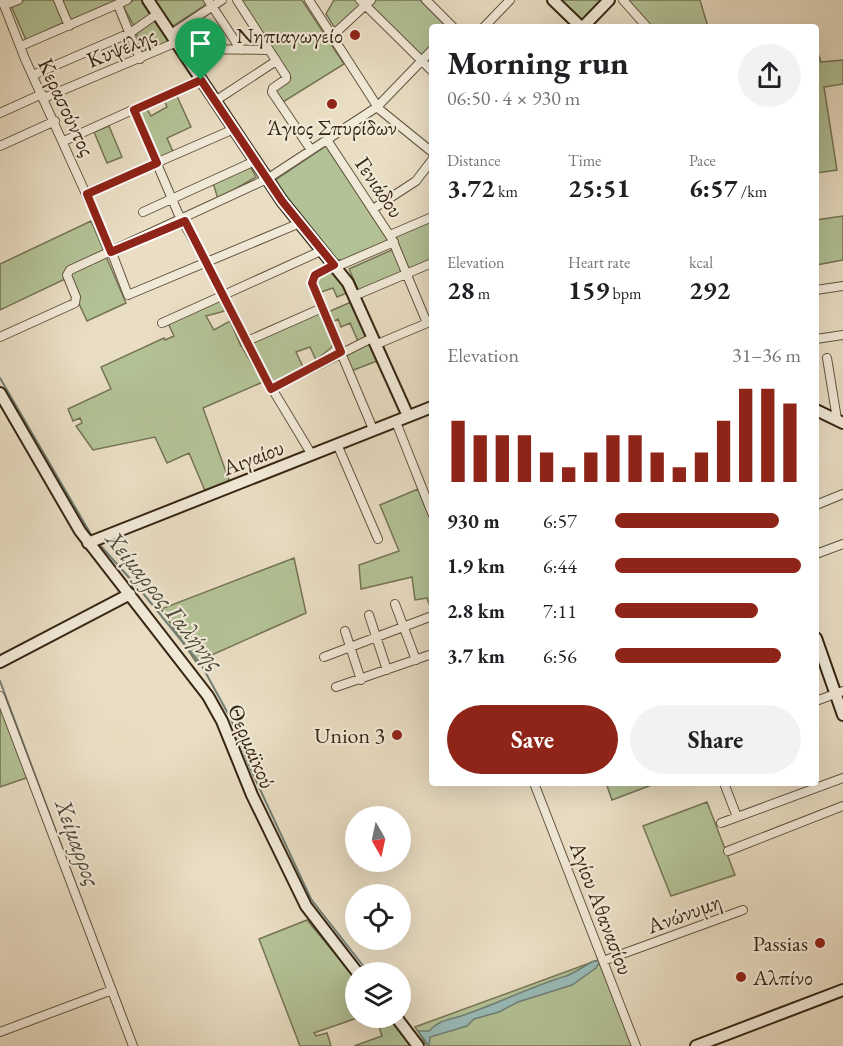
<!DOCTYPE html>
<html lang="en">
<head>
<meta charset="utf-8">
<style>
  body { margin:0; font-family:"EB Garamond",serif; background:#f2f2f2; color:#202124; height:100vh; display:flex; flex-direction:column; font-size:22px; white-space:nowrap }
  * { box-sizing:border-box; margin:0 }
  p { font-size:20px; color:#757577 }
  .icon { flex:none; width:33px; height:33px; fill:none; stroke:currentColor; stroke-width:2; stroke-linecap:round; stroke-linejoin:round }
  .map { position:relative; flex:1; overflow:hidden }
  .details { position:absolute; left:429px; top:24px; width:390px; height:762px; display:flex; flex-direction:column; background:#fff; border-radius:6px; box-shadow:0 6px 24px #0002 }
  .details>* { flex:none }
  .needle { width:39px; rotate:171deg }
  .tools { position:absolute; left:345px; top:806px; display:grid; gap:12px }
  .tools a { display:grid; place-items:center; width:66px; height:66px; border-radius:50%; background:#fff; box-shadow:0 6px 24px #0002; font-size:30px }
  .pin { position:absolute; display:grid; place-items:center; width:51px; height:51px; color:#fff; margin:-62px -26px; border-radius:50% 50% 50% 0; rotate:-45deg; box-shadow:0 0 6px #0007 }
  .pin .icon { rotate:45deg }
  .round { display:grid; place-items:center; flex:none; width:63px; height:63px; border-radius:32px; background:#f2f2f2 }
  .overview { display:flex; align-items:center; justify-content:space-between; height:102px; padding:0 18px }
  h1 { font-size:33px; font-weight:700; line-height:45px }
  .metrics { display:grid; grid-template-columns:repeat(3,1fr); gap:9px; height:102px; padding:6px 18px }
  .metrics div { display:grid; align-content:center }
  .metrics b { font-size:26px; font-weight:700 }
  .metrics small { font-size:16px; font-weight:400 }
  .metrics p { font-size:16px }
  .chart { height:168px; padding:12px 18px }
  .chart p { display:flex; justify-content:space-between }
  .chart svg { width:100%; height:108px; margin-top:6px; stroke:#8f2418; stroke-width:6 }
  .action { display:flex; gap:12px; margin-top:auto; padding:12px 18px }
  .action a { flex:1; height:69px; border-radius:36px; background:#8f2418; color:#fff; font-size:24px; font-weight:700; line-height:69px; text-align:center }
  .action a+a { background:#f2f2f2; color:#202124 }
  ul { padding:0 18px; list-style:none; font-size:20px }
  li { display:grid; grid-template-columns:96px 72px 1fr; align-items:center; height:45px }
  li i { height:15px; border-radius:8px; background:#8f2418 }
  .map>svg:first-child { display:block }
  .green { fill:#b3c296; stroke:#757454; stroke-width:1.5 }
  .water { fill:#98bbb8; stroke:#717f76; stroke-width:1.5 }
  .lines { fill:none; stroke-linecap:round; stroke-linejoin:round }
  .stream { stroke:#717f76; stroke-width:2 }
  .street-casing { stroke:#64543f; stroke-width:10 }
  .secondary-casing { stroke:#372613; stroke-width:14 }
  .street { stroke:#f1e9d8; stroke-width:8 }
  .secondary { stroke:#f1e9d8; stroke-width:10 }
  .route-casing { stroke:#fff; stroke-width:12 }
  .route { stroke:#8f2418; stroke-width:8 }
  .poi-dot { fill:#8f2418; stroke:#f1e9d8; stroke-width:2 }
  .labels { text-anchor:middle; stroke-width:4.5; stroke-linejoin:round; paint-order:stroke }
  .poi-label { font-size:22px; fill:#372613; stroke:#f1e9d8; text-anchor:end }
  .street-label { font-size:22px; fill:#372613; stroke:#f1e9d8 }
  .water-label { font-size:24px; font-style:italic; fill:#4f4b3c; stroke:#f1e9d8 }
</style>
</head>
<body>
<div class="map">
<svg width="843" height="1046" viewBox="0 0 843 1046">
  <rect width="100%" height="100%" fill="#e9ddc3"/>
  <filter id="stains"><feTurbulence type="fractalNoise" baseFrequency=".00333" numOctaves="4"/><feColorMatrix values="0 0 0 0 .2 0 0 0 0 .09 0 0 0 0 .02 0 0 0 .5 -.17"/></filter>
  <radialGradient id="worn" r=".72"><stop offset=".6" stop-color="#630" stop-opacity="0"/><stop offset="1" stop-color="#630" stop-opacity=".3"/></radialGradient>
  <path class="green" d="M25,0h30l10,22 -39,18 -15,-34z
    M61,0h60l-14,4 -37,18z
    M134,0h10l10,14 -20,12 -11,-20z
    M154,0h50l3,4 -35,23z
    M241,0h61l42,64 -61,38 -9,-13 17,-11z
    M334,0h22l5,5 -25,25 -10,-16z
    M375,0h45l27,27h-15v18l-11,12 -51,-52z
    M560,0h42l-20,21z
    M628,0h72l8,27h-57z
    M156,16l18,25 -27,11 -12,-20z
    M816,56h3l2,6 22,-2v24l-19,3 13,83 -21,3z
    M176,94l15,33 -24,11 7,16 -13,6 -21,-48 7,-3 4,7 16,-9 -3,-7z
    M109,126l13,31 -15,6 -13,-31z
    M326,146l63,96 -45,19 -8,-2 -62,-78z
    M250,166l6,11 -38,22 -5,-16z
    M843,216v44l-27,5v-45z
    M432,220v39l-23,10 -14,-33z
    M91,221l35,82 -39,18 -20,-43 -67,32v-46z
    M394,249l10,23 -45,20 -10,-23z
    M333,270l14,23 -10,4 -4,-9 -15,5 -4,-12z
    M220,299l5,12 -19,5 8,14 16,-9 11,25 79,-34 11,24 1,11 -16,13 -6,-13 -14,5 7,15 -36,20 -4,-5 -60,26 27,75 -24,10 -17,-40 -22,10 -12,-26 -62,13 -17,-24 6,-3 -2,-5 -7,3 -5,-12 43,-20 -10,-22 63,-29 1,2 9,-4 -6,-13z
    M351,302l26,59 -26,10 -7,-17 16,-8 -10,-23 -9,4 -3,-8 -8,4 -4,-10z
    M418,489l14,35v88l-5,-14 -12,2 -3,-23 -51,12 -2,-24 40,-14 -19,-46z
    M294,558l12,55 -110,49 -35,-53z
    M0,705l29,72 -29,10z
    M606,783h51l-45,17z
    M707,802l28,73 -64,21 -28,-70z
    M307,920l48,58 1,39h4l-46,16 2,3 11,-3 4,13h-31l-41,-107z
    M598,960l35,86h-206l-12,-19z
    M376,1017h13l24,29h-59l28,-10z"/>
  <path class="water" d="M594,961h6l-4,7 -24,17 -54,17 -19,10 -25,7 -7,7 -37,11 -1,9 -11,-15h11c10,-11 19,-11 32,-15 36,-12 69,-29 105,-40 9,-3 19,-11 28,-15z"/>
  <g class="lines">
    <path class="stream" d="M0,378l93,160
      M99,544l43,48 60,74 29,53 20,51 60,129 57,73
      M130,580l4,12
      M0,681l104,279
      M400,1014l14,19"/>
    <g class="street-casing">
      <path id="street" d="M2,0l23,59 84,186 19,50 172,-72
        M58,0l11,26
        M208,0l33,50
        M237,0l49,76v3l-13,9 -1,4 39,58
        M309,0l70,109 53,43
        M360,0l72,71
        M426,0l27,27
        M623,0l24,27
        M5,5l13,-5
        M118,5l22,54
        M484,27l26,-27
        M171,34l51,-34
        M332,36l39,-36
        M21,46l106,-46
        M181,49l88,1
        M33,75l97,-42 27,-19
        M44,98l133,-56
        M215,101l61,-40
        M134,110l44,103 36,63 33,71 65,108
        M0,113l42,-19
        M327,140l65,99 35,84
        M64,141l137,-62
        M0,146l55,-25
        M87,193l147,-64
        M373,209l43,-28 16,-21
        M143,212l112,-51
        M390,235l42,-18
        M335,265l-20,10 -3,9 61,145
        M336,267l58,-25
        M816,290l27,-4
        M354,296l78,-33
        M162,323l161,-73
        M0,337l75,-34 1,-6 -9,-22 3,-5 197,-91 110,-72 55,-57
        M816,339l27,-4
        M245,342l77,-34
        M375,345l57,-24
        M827,358l10,61
        M271,389l101,-51
        M396,422l36,91
        M337,444l41,95
        M816,505l27,-11
        M816,554l27,-10
        M395,604l21,56
        M369,615l18,55
        M345,631l16,49
        M324,657l108,-41
        M336,687l96,-33
        M0,696l133,350
        M816,701l27,-10
        M534,783l102,263
        M724,783l13,34
        M721,823l122,-45
        M728,851l115,-45
        M603,961l140,-51
        M0,1032l112,-42"/>
    </g>
    <g class="secondary-casing">
      <path id="secondary" d="M148,0l134,201 66,82 60,133
        M553,0l28,27
        M583,27l26,-27
        M0,393l80,138 128,165 14,25 30,74 54,111 51,66
        M816,410l27,13
        M88,543l344,-136
        M816,638l27,77
        M0,662l130,-68
        M396,1017l22,29
        M696,1046l147,-56"/>
    </g>
    <use href="#street" class="street"/>
    <use href="#secondary" class="secondary"/>
  </g>
  <g class="lines">
    <g class="route-casing">
      <path id="route" d="M201,80l81,121 52,64 -19,10 -3,8 29,69 -70,37 -86,-168 -74,31 -24,-58 70,-31 -23,-53z"/>
    </g>
    <use href="#route" class="route"/>
  </g>
  <g class="poi-dot">
    <circle cx="355" cy="35" r="6"/>
    <circle cx="332" cy="104" r="6"/>
    <circle cx="397" cy="735" r="6"/>
    <circle cx="820" cy="943" r="6"/>
    <circle cx="741" cy="977" r="6"/>
  </g>
  <g class="labels">
    <g class="poi-label">
      <text x="343" y="43">Νηπιαγωγείο</text>
      <text x="332" y="135" text-anchor="middle">Άγιος Σπυρίδων</text>
      <text x="385" y="743">Union 3</text>
      <text x="808" y="951">Passias</text>
      <text x="753" y="985" text-anchor="start">Αλπίνο</text>
    </g>
    <g class="street-label">
      <text transform="translate(121 47) rotate(-22)" y="8">Κυψέλης</text>
      <text transform="translate(67 107) rotate(65)" y="8">Κερασούντος</text>
      <text transform="translate(380 187) rotate(56)" y="8">Γενιάδου</text>
      <text transform="translate(253 457) rotate(-21)" y="8">Αιγαίου</text>
      <text transform="translate(252 746) rotate(67)" y="8">Θερμαϊκού</text>
      <text transform="translate(602 908) rotate(69)" y="8">Αγίου Αθανασίου</text>
      <text transform="translate(684 913) rotate(-20)" y="8">Ανώνυμη</text>
    </g>
    <g class="water-label">
      <text transform="translate(165 601) rotate(51)" y="8">Χείμαρρος Γαλήνης</text>
      <text transform="translate(78 843) rotate(70)" y="8">Χείμαρρος</text>
    </g>
  </g>
  <rect width="100%" height="100%" filter="url(#stains)"/>
  <rect width="100%" height="100%" fill="url(#worn)"/>
</svg>
<div class="tools">
<a><svg class="needle" viewBox="-14 -14 28 28"><path d="M0-13l5 13h-10z" fill="#e53935"/><path d="M0 13l5-13h-10z" fill="#757577"/></svg></a>
<a><svg class="icon" aria-label="locate" viewBox="0 0 24 24"><circle cx="12" cy="12" r="6"/><path d="M12 2v4M12 18v4M2 12h4M18 12h4"/></svg></a>
<a><svg class="icon" aria-label="layers" viewBox="0 0 24 24"><path d="M12 4l9 5-9 5-9-5zM3 14l9 5 9-5"/></svg></a>
</div>
<div class="pin" style="left:201px;top:80px;background:#1e9e55"><svg class="icon" aria-label="arrive" viewBox="0 0 24 24"><path d="M6 21V4h12l-3 4 3 4H6"/></svg></div>
<section class="details">
<div class="overview"><div><h1>Morning run</h1><p>06:50 · 4 × 930 m</p></div><a class="round"><svg class="icon" aria-label="share" viewBox="0 0 24 24"><path d="M12 15V3M7 8l5-5 5 5M5 13v7h14v-7"/></svg></a></div>
<div class="metrics">
<div><p>Distance</p><b>3.72<small> km</small></b></div>
<div><p>Time</p><b>25:51</b></div>
<div><p>Pace</p><b>6:57<small> /km</small></b></div>
</div>
<div class="metrics">
<div><p>Elevation</p><b>28<small> m</small></b></div>
<div><p>Heart rate</p><b>159<small> bpm</small></b></div>
<div><p>kcal</p><b>292</b></div>
</div>
<div class="chart"><p><span>Elevation</span>31–36 m</p>
<svg viewBox="0 0 160 44" preserveAspectRatio="none"><path d="M5 44V19M15 44V25M25 44V25M35 44V25M45 44V32M55 44V38M65 44V32M75 44V25M85 44V25M95 44V32M105 44V38M115 44V32M125 44V19M135 44V6M145 44V6M155 44V12"/></svg>
</div>
<ul>
<li><b>930 m</b>6:57<i style="width:88%"></i></li>
<li><b>1.9 km</b>6:44<i style="width:100%"></i></li>
<li><b>2.8 km</b>7:11<i style="width:77%"></i></li>
<li><b>3.7 km</b>6:56<i style="width:89%"></i></li>
</ul>
<div class="action"><a>Save</a><a>Share</a></div>
</section>
</div>
</body>
</html>
